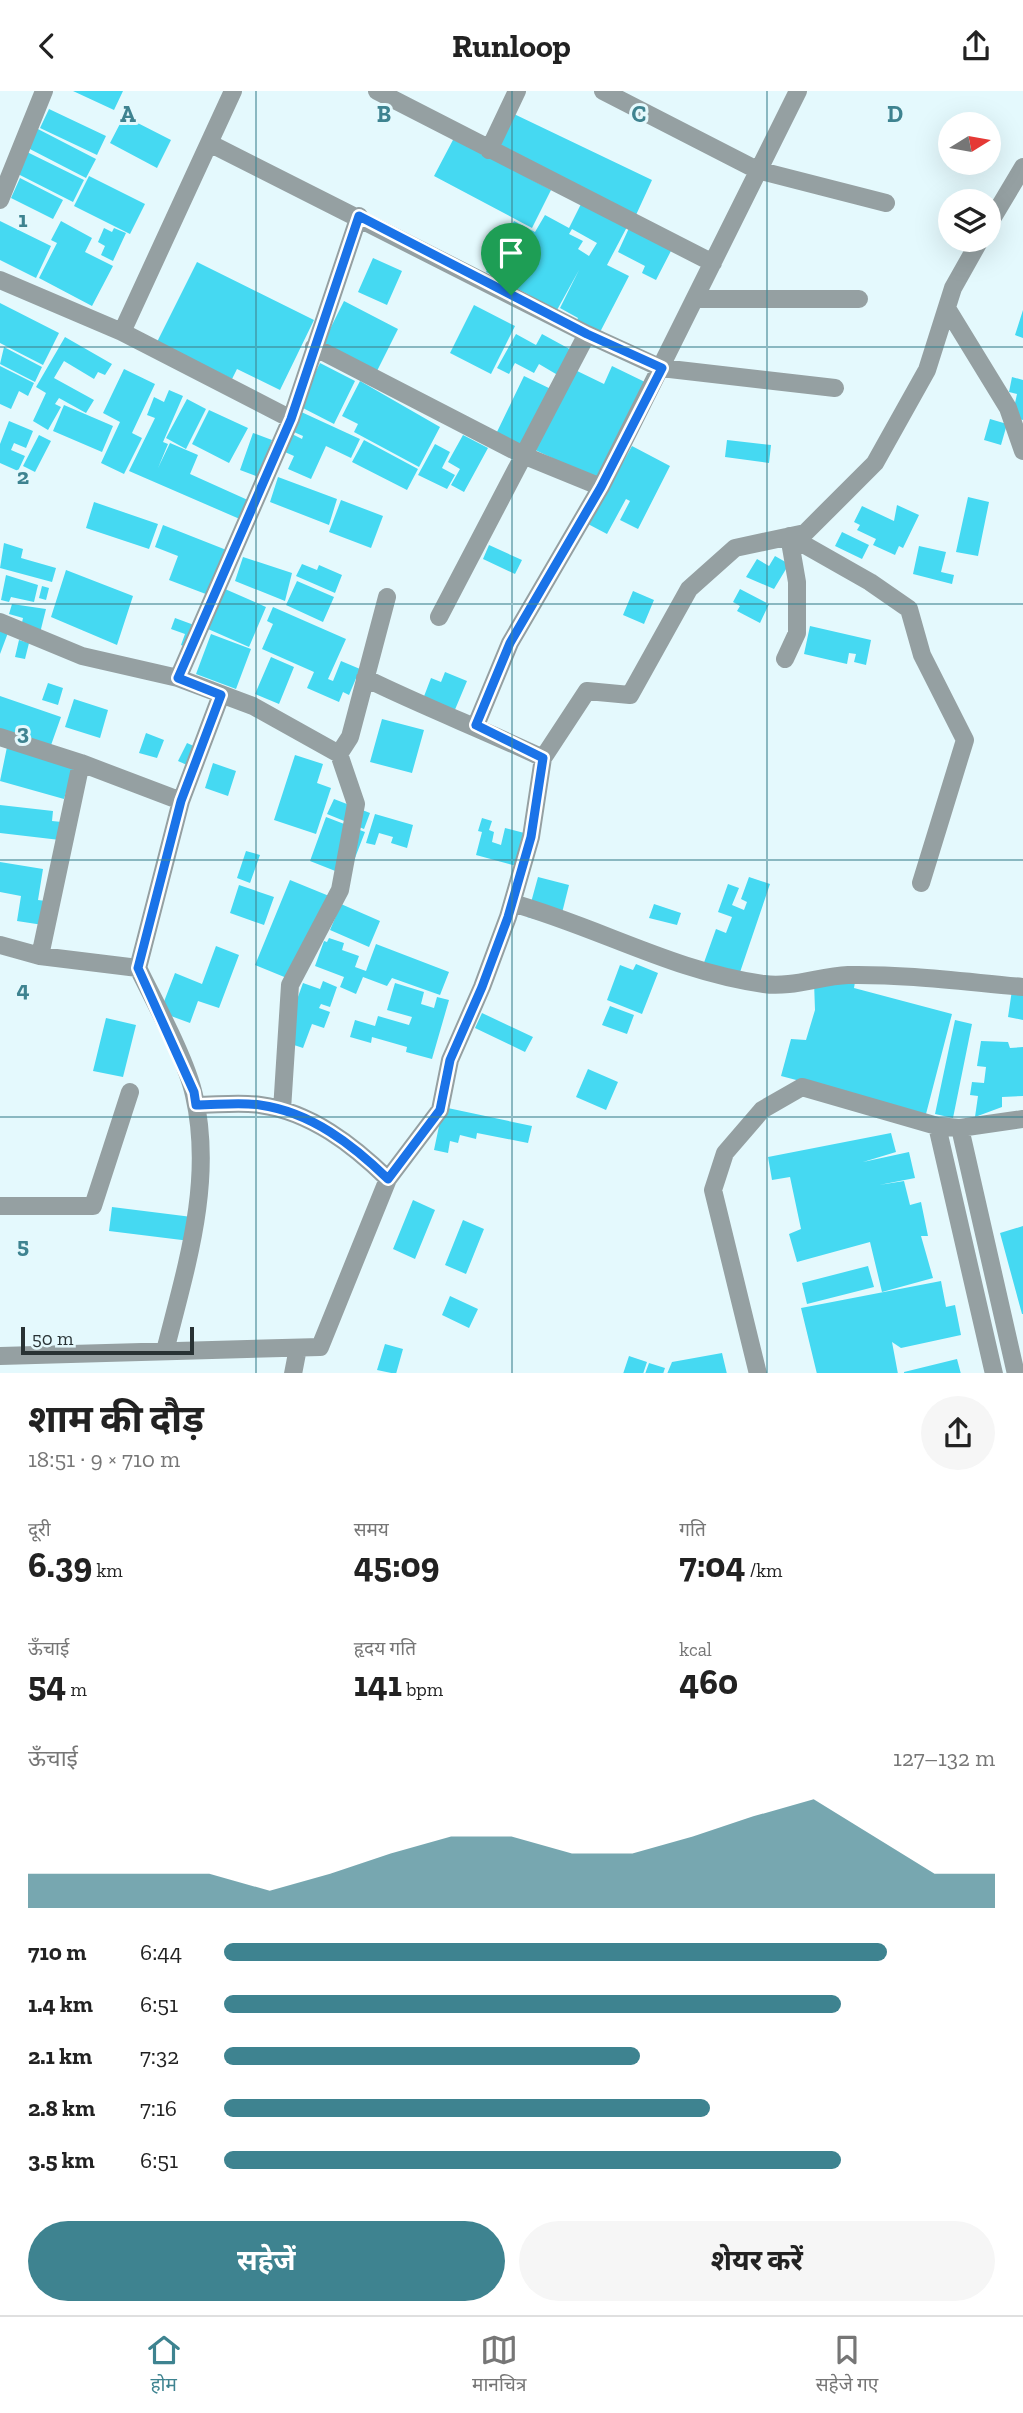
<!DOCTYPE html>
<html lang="hi">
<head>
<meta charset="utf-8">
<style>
  body { margin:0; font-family:"Zilla Slab","Noto Sans Devanagari",serif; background:#f6f6f6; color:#222; height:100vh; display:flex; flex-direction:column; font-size:26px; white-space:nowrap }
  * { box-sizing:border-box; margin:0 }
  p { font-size:23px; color:#767676 }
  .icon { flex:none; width:38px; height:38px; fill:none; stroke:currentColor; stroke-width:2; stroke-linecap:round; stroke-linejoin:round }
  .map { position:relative; height:1282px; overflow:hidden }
  .sheet { display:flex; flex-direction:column; background:#fff; flex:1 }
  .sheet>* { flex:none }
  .needle { width:46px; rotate:79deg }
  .fabs { position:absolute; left:938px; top:21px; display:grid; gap:14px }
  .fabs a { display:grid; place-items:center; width:63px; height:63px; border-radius:50%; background:#fff; box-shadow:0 7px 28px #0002; font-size:35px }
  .scale { position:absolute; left:21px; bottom:18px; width:173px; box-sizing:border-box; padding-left:7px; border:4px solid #283234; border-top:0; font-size:19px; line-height:24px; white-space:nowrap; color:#283234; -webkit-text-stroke:5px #e4f9fd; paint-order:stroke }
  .pin { position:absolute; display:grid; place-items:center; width:60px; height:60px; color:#fff; margin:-72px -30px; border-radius:50% 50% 50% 0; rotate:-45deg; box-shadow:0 0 7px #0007 }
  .pin .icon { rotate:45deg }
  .round { display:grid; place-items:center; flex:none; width:74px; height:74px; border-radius:37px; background:#f6f6f6 }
  .summary { display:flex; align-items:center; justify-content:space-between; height:119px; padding:0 28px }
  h1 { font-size:38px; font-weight:700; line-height:52px }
  .stats { display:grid; grid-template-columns:repeat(3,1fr); gap:10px; height:119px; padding:7px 28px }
  .stats div { display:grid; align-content:center }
  .stats b { font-size:35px; font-weight:700 }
  .stats small { font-size:19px; font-weight:400 }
  .stats p { font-size:19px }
  .chart { height:196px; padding:14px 28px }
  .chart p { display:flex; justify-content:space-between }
  .chart svg { width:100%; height:126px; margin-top:7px; fill:#3e8390; opacity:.7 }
  .primary-button { display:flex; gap:14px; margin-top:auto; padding:14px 28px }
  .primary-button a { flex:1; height:80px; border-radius:42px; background:#3e8390; color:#fff; font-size:28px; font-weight:700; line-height:80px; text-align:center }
  .primary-button a+a { background:#f6f6f6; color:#222 }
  ul { padding:0 28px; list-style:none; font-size:23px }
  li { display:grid; grid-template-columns:112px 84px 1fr; align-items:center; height:52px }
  li i { height:18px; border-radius:9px; background:#3e8390 }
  header { display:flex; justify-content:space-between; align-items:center; height:91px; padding:0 28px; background:#fff; font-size:32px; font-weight:700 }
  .tab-bar { display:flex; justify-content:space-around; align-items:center; height:98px; border-top:2px solid #e0e0e0; background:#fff; font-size:19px; color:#767676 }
  .tab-bar a { display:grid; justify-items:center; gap:4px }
  .tab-bar .active { color:#3e8390 }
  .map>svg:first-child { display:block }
  .building { fill:#45d9f2; fill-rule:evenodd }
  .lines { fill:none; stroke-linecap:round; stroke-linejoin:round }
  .street { stroke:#95a0a2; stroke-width:18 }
  .route-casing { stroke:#fff; stroke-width:14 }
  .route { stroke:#1a73e8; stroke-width:9 }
  .grid { fill:none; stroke:#3e8390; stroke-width:2; stroke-opacity:0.55 }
  .grid-label { font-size:23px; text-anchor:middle; font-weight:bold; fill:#3e8390; stroke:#e4f9fd; stroke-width:6; stroke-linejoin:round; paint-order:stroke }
</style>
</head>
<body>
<header><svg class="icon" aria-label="back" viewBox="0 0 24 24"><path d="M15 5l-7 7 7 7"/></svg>Runloop<svg class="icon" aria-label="share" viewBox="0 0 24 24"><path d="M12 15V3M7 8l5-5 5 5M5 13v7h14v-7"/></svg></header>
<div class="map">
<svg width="1023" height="1283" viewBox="0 0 1023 1283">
  <rect width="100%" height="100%" fill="#e4f9fd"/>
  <path class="building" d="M73,0h50l-9,19z
    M49,18l57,27 -9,19 -57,-27z
    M514,23l138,66 -16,35 -138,-67z
    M124,25l47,24 -14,28 -47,-25z
    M34,36l62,32 -10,19 -62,-32z
    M454,47l97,52 -19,38 -98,-52z
    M23,59l61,30 -11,22 -61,-31z
    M89,85l56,28 -15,30 -56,-28z
    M20,87l43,22 -10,19 -42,-21z
    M581,113l47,21 -21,40 22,11 -31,60 -23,-12 3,-6 -18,-10 19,-38 -22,40 -71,-38 28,-51 21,11 10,-17 24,13zM572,138l25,14 -8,13 -11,-7 5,-8 -14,-7z
    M0,130l51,25 -15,32 -36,-18z
    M61,130l31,17 -7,14 28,14 -21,40 -53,-28 18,-35 -6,-3z
    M104,137l8,4 2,-4 12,5 -13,28 -12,-6 4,-9 -7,-4z
    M629,137l44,19 -17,33 -14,-7 3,-7 -27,-14z
    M373,167l29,13 -15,34 -29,-13z
    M197,171l117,58 -34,70 -43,-21 -5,10 -75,-37z
    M344,210l54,28 -23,46 -54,-28z
    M0,212l59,30 -16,32 -43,-22z
    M474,214l41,21 -24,48 -41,-21z
    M1023,219v28l-8,-3z
    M516,243l20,11 6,-11 33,18 -14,25 -22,-13 -5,9 -19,-10 -6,11 -12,-6z
    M65,246l47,27 -7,11 -7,-3 -4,7 -30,-18 -10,17 40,22 -8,13 -27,-15 -4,6 6,3 -13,23 -15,-9 13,-28 -10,-6z
    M4,256l38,20 -7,15 -35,-18z
    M320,272l35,18 -21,43 -35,-18z
    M0,275l34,17 -6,13 -9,-5 -8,18 -11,-5z
    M612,275l35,17 -46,98 -68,-32 38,-81 33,16z
    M124,278l31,15 -23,49 10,5 -18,36 -23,-11 19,-41 -17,-9z
    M524,285l31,15 -28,58 -31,-15z
    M1012,286l11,3v40l-11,-3 5,-23 -8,-2z
    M360,290l80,46 -21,40 -65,-35 4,-8 -16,-8z
    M169,299l14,6 -20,46 5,2 -10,24 12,-25 28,12 -8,19 60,27 -8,19 -113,-49 26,-53 -8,-3 7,-18 10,5z
    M187,308l19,10 -20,40 -20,-11z
    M64,314l49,21 -11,26 -49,-21z
    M209,319l39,18 -19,35 -37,-19z
    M297,319l63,29 -9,19 -25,-12 -15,33 -23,-10 6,-13 -16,-7 8,-18 16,8 1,-3 -16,-7z
    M990,328l17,5 -6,21 -17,-5z
    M9,330l24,10 -7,17 -12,-5 -3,7 14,6 -7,15 -18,-8v-19z
    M253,342l19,7 -13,37 -19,-7z
    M39,344l12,6 -16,31 -12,-6z
    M463,344l25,13 -24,44 -13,-7 9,-16 -12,-7z
    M364,349l54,29 -11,21 -55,-28z
    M727,349l44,5 -2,18 -44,-6z
    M435,353l15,8 -8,16 13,7 -8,14 -29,-14z
    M632,355l38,20 -32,63 -18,-9 10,-19 -4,-2 -19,35 -19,-10z
    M278,386l59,22 -8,26 -59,-23z
    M968,406l21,5 -11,54 -22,-4z
    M341,409l42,16 -12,32 -42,-16z
    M94,411l64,22 -9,25 -63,-21z
    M897,414l22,10 -16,33 -4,-2 -4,9 -22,-10 3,-6 -19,-9 3,-5 -6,-3 8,-16 32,15z
    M163,434l66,26 -18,45 -42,-16 9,-24 -23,-9z
    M842,441l27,13 -7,14 -27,-13z
    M4,452l19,6 -2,9 35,10 -4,14 -52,-14z
    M489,454l33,15 -7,14 -32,-15z
    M919,455l27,6 -5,20 13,3 -2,9 -39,-10z
    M775,465l14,8 -15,25 -28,-12 11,-18 12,7z
    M243,466l49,16 -7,28 -50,-20z
    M302,473l15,6 2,-5 23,10 -7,18 -39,-17z
    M66,479l67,26 -16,49 -66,-28z
    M6,484l32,10 -4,17 -23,-5 -2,5 -8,-2z
    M297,490l37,16 -11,25 -37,-17z
    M42,495l7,2 -3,12 -7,-2z
    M225,498l41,18 -17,40 -41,-18z
    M740,498l29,15 -9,19 -23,-12 3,-5 -7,-4z
    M633,500l21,9 -10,24 -21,-9z
    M12,513l34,5 -6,24 -19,-6 2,-9 -14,-4z
    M273,516l73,32 -18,40 5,2 8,-20 19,8 -11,26 -6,-3 -4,10 -32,-14 7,-16 -52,-23 11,-25 -6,-3z
    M175,527l19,7 -8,22 -5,-2 4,-11 -14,-5z
    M810,535l61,14 -5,25 -12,-3 2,-8 -7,-1 -2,11 -43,-10z
    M0,536l9,3 -9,24z
    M211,543l40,15 -15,40 -40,-15z
    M19,549l10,3 -4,16 -10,-2z
    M271,566l23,10 -15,37 -24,-10z
    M445,581l22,9 -13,31 -31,-13 8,-21 10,4z
    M48,592l15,5 -5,17 -16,-5z
    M0,605l61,21 -11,31 -50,-17z
    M74,608l34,11 -8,28 -35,-11z
    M382,628l42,11 -12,43 -42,-11z
    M146,642l18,7 -7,18 -18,-5z
    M187,652l20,9 -9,18 -20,-9z
    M7,656l67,19 -10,33 -64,-18z
    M295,664l28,9 -6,19 14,5 -15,46 -42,-14z
    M213,672l23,8 -8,25 -23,-8z
    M334,708l36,14 -6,16 -37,-15z
    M0,714l53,6 -1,10 10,1 -2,18 -60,-7z
    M375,723l38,11 -6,23 -16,-5 2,-6 -14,-4 -4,12 -9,-2z
    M326,726l39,15 -17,44 -38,-15z
    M482,727l10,3 -3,9 5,2 -2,10 9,3 4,-17 27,7 -8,33 -48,-13 6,-23 -4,-1z
    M246,760l14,4 -10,28 -13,-5z
    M0,771l43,7 -5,31 8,1 -3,24 -26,-4 4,-25 -21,-4z
    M538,786l31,8 -10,40 -32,-8z
    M749,786l21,7 -34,100 -35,-13 15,-42 10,4 6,-16 -14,-5 10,-28 11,4 -7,17 12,5 3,-8 -6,-3z
    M290,789l44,18 -35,85 -44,-18z
    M239,794l35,12 -10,28 -34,-12z
    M341,813l39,17 -11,26 -39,-17z
    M654,813l27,9 -4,12 -28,-7z
    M329,847l15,5 -2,7 17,6 -4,11 11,4 10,-27 73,28 -9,23 -48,-17 -5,8 -24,-9 -7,17 -16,-7 4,-10 -29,-11 9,-25 3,1z
    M216,855l23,9 -20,53 -21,-7 -8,22 -30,-11 15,-39 27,11z
    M636,873l22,9 -16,41 -35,-14 13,-35 13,5z
    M323,890l14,6 -7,20 -9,-3 -2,4 11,4 -6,16 -12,-4 -9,24 -21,-7 21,-58 17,6z
    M814,891h41l-1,6 98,26 -26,100 -145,-38 10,-37 15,1 9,-30z
    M395,892l29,9 -3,12 13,4 3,-11 12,3 -17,59 -26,-7 1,-5 -35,-10 -1,6 -21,-6 5,-17 20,6 3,-10 31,9 3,-8 -25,-7z
    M1012,899l11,1v29l-15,-3z
    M610,915l24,9 -7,19 -25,-9z
    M482,922l51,24 -8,15 -50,-24z
    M106,927l30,7 -13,52 -30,-6z
    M955,929l17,4 -19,94 -18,-4z
    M981,950l27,1 2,6 13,-1v49l-21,1v10l-27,10 3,-21 -8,-1 2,-13 12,1 2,-16 -9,-1z
    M588,978l30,13 -12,28 -30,-13z
    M443,1016l89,19 -4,17 -51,-10 -1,6 -16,-4 -2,8 -8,-2 -2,12 -14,-3z
    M891,1042l5,19 -33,10 46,-10 6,26 -36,7 25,-4 6,24 11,-3 7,34h-7l12,42 -51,14 -12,-50 -73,20 -8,-28 12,-5 -11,-52 -18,3 -4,-23z
    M413,1109l22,10 -20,49 -22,-10z
    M112,1116l80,10 -2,24 -81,-10z
    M463,1129l21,9 -18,45 -21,-9z
    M1023,1135v88h-1l-22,-81z
    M868,1175l6,21 -67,17 -5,-21z
    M941,1190l5,26 9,-2 6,30 -60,13 -9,-6 6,32h-81l-16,-66z
    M450,1205l28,13 -9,19 -27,-13z
    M385,1253l18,5 -7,25 -19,-4z
    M722,1262l5,21h-60l5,-12z
    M629,1265l18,6 -4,12h-20z
    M957,1268l4,15h-57v-2z
    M649,1272l16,5 -2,6h-18z"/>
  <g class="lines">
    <path class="street" d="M377,0l336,172
      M603,0l154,79 129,33
      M209,52l378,191 74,34 174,20
      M489,59l28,-59
      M0,109l44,-109
      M989,133l34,-57
      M0,189l122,52 169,87
      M696,208h163
      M948,219l60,98 15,43
      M122,241l111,-241
      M314,256l211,109 76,31
      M439,526l148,-283
      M0,531l82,34 96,22 75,28 86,48 17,50 -16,86 -50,95 -8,125
      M785,568l12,-26v-51l-8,-46 81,46 39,27 13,46 43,85 -44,143
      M178,587l113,-259 68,-203
      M476,634l34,-82 91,-156 197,-396
      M0,646l81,26 100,38 -43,167
      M339,663l11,-17 37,-140
      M543,667l44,-67 43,4 59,-106 46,-41 70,-15 70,-70 52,-93 26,-82 27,-48
      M181,710l40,-106
      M512,812c86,24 163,69 252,81 27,4 57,-8 84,-9 59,-1 117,7 175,12
      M0,854l40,11 98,12c17,35 48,91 56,127 20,87 -8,172 -29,256
      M40,865l41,-193
      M196,1014c21,0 44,-3 64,0 51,7 93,40 128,74
      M937,1035l57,248
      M0,1115h93l37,-114
      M0,1265l320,-9 68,-168 52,-69 10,-50 32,-73 26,-70 23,-80 12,-79c-59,-28 -119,-51 -178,-80
      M293,1283l5,-26
      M758,1283l-45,-184 12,-37 37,-43 40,-23 135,39 23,2
      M1016,1283l-56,-246 63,-9"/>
  </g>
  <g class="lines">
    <g class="route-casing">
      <path id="route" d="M359,125l228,118 75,34 -61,119 -91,156 -34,82 67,33 -12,79 -23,80 -26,70 -32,73 -10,50 -52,69c-35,-34 -77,-67 -128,-74 -20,-3 -43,0 -64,0l-2,-13 -56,-124 43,-167 40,-106 -43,-17 113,-259z"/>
    </g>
    <use href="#route" class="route"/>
  </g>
  <path class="grid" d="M256,0v1283M512,0v1283M767,0v1283M0,256h1023M0,513h1023M0,769h1023M0,1026h1023"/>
  <g class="grid-label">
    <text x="128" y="31">A</text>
    <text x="384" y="31">B</text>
    <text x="639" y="31">C</text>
    <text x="895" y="31">D</text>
    <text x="23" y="136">1</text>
    <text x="23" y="393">2</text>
    <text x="23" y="649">3</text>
    <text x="23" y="906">4</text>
    <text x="23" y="1162">5</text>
  </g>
</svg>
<div class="fabs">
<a><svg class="needle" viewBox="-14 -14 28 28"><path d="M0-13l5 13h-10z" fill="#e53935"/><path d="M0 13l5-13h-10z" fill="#767676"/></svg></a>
<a><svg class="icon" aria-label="layers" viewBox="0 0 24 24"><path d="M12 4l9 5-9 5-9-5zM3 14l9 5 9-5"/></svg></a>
</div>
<div class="scale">50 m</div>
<div class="pin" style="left:511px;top:204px;background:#1e9e55"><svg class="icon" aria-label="arrive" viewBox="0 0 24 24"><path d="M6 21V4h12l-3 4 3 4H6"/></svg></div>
</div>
<section class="sheet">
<div class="summary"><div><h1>शाम की दौड़</h1><p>18:51 · 9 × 710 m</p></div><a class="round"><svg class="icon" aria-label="share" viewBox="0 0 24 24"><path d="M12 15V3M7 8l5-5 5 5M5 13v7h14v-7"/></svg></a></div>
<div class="stats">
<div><p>दूरी</p><b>6.39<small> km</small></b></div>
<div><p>समय</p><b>45:09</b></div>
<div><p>गति</p><b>7:04<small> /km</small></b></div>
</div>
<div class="stats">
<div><p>ऊँचाई</p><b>54<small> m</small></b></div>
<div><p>हृदय गति</p><b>141<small> bpm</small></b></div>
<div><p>kcal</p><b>460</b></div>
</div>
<div class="chart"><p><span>ऊँचाई</span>127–132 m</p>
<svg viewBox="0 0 160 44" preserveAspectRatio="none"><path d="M0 44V32L10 32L20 32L30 32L40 38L50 32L60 25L70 19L80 19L90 25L100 25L110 19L120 12L130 6L140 19L150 32L160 32V44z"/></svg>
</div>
<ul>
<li><b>710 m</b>6:44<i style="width:86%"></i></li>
<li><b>1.4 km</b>6:51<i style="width:80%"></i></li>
<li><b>2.1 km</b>7:32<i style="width:54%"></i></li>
<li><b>2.8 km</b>7:16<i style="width:63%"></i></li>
<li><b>3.5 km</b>6:51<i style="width:80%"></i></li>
</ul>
<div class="primary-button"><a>सहेजें</a><a>शेयर करें</a></div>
</section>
<nav class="tab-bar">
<a class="active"><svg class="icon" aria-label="home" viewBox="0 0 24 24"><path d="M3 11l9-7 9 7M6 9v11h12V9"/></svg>होम</a>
<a><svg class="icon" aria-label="map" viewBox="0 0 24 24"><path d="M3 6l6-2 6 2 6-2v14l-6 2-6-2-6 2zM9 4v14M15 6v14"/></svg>मानचित्र</a>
<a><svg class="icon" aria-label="saved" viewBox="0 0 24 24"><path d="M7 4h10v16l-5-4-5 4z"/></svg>सहेजे गए</a>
</nav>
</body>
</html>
